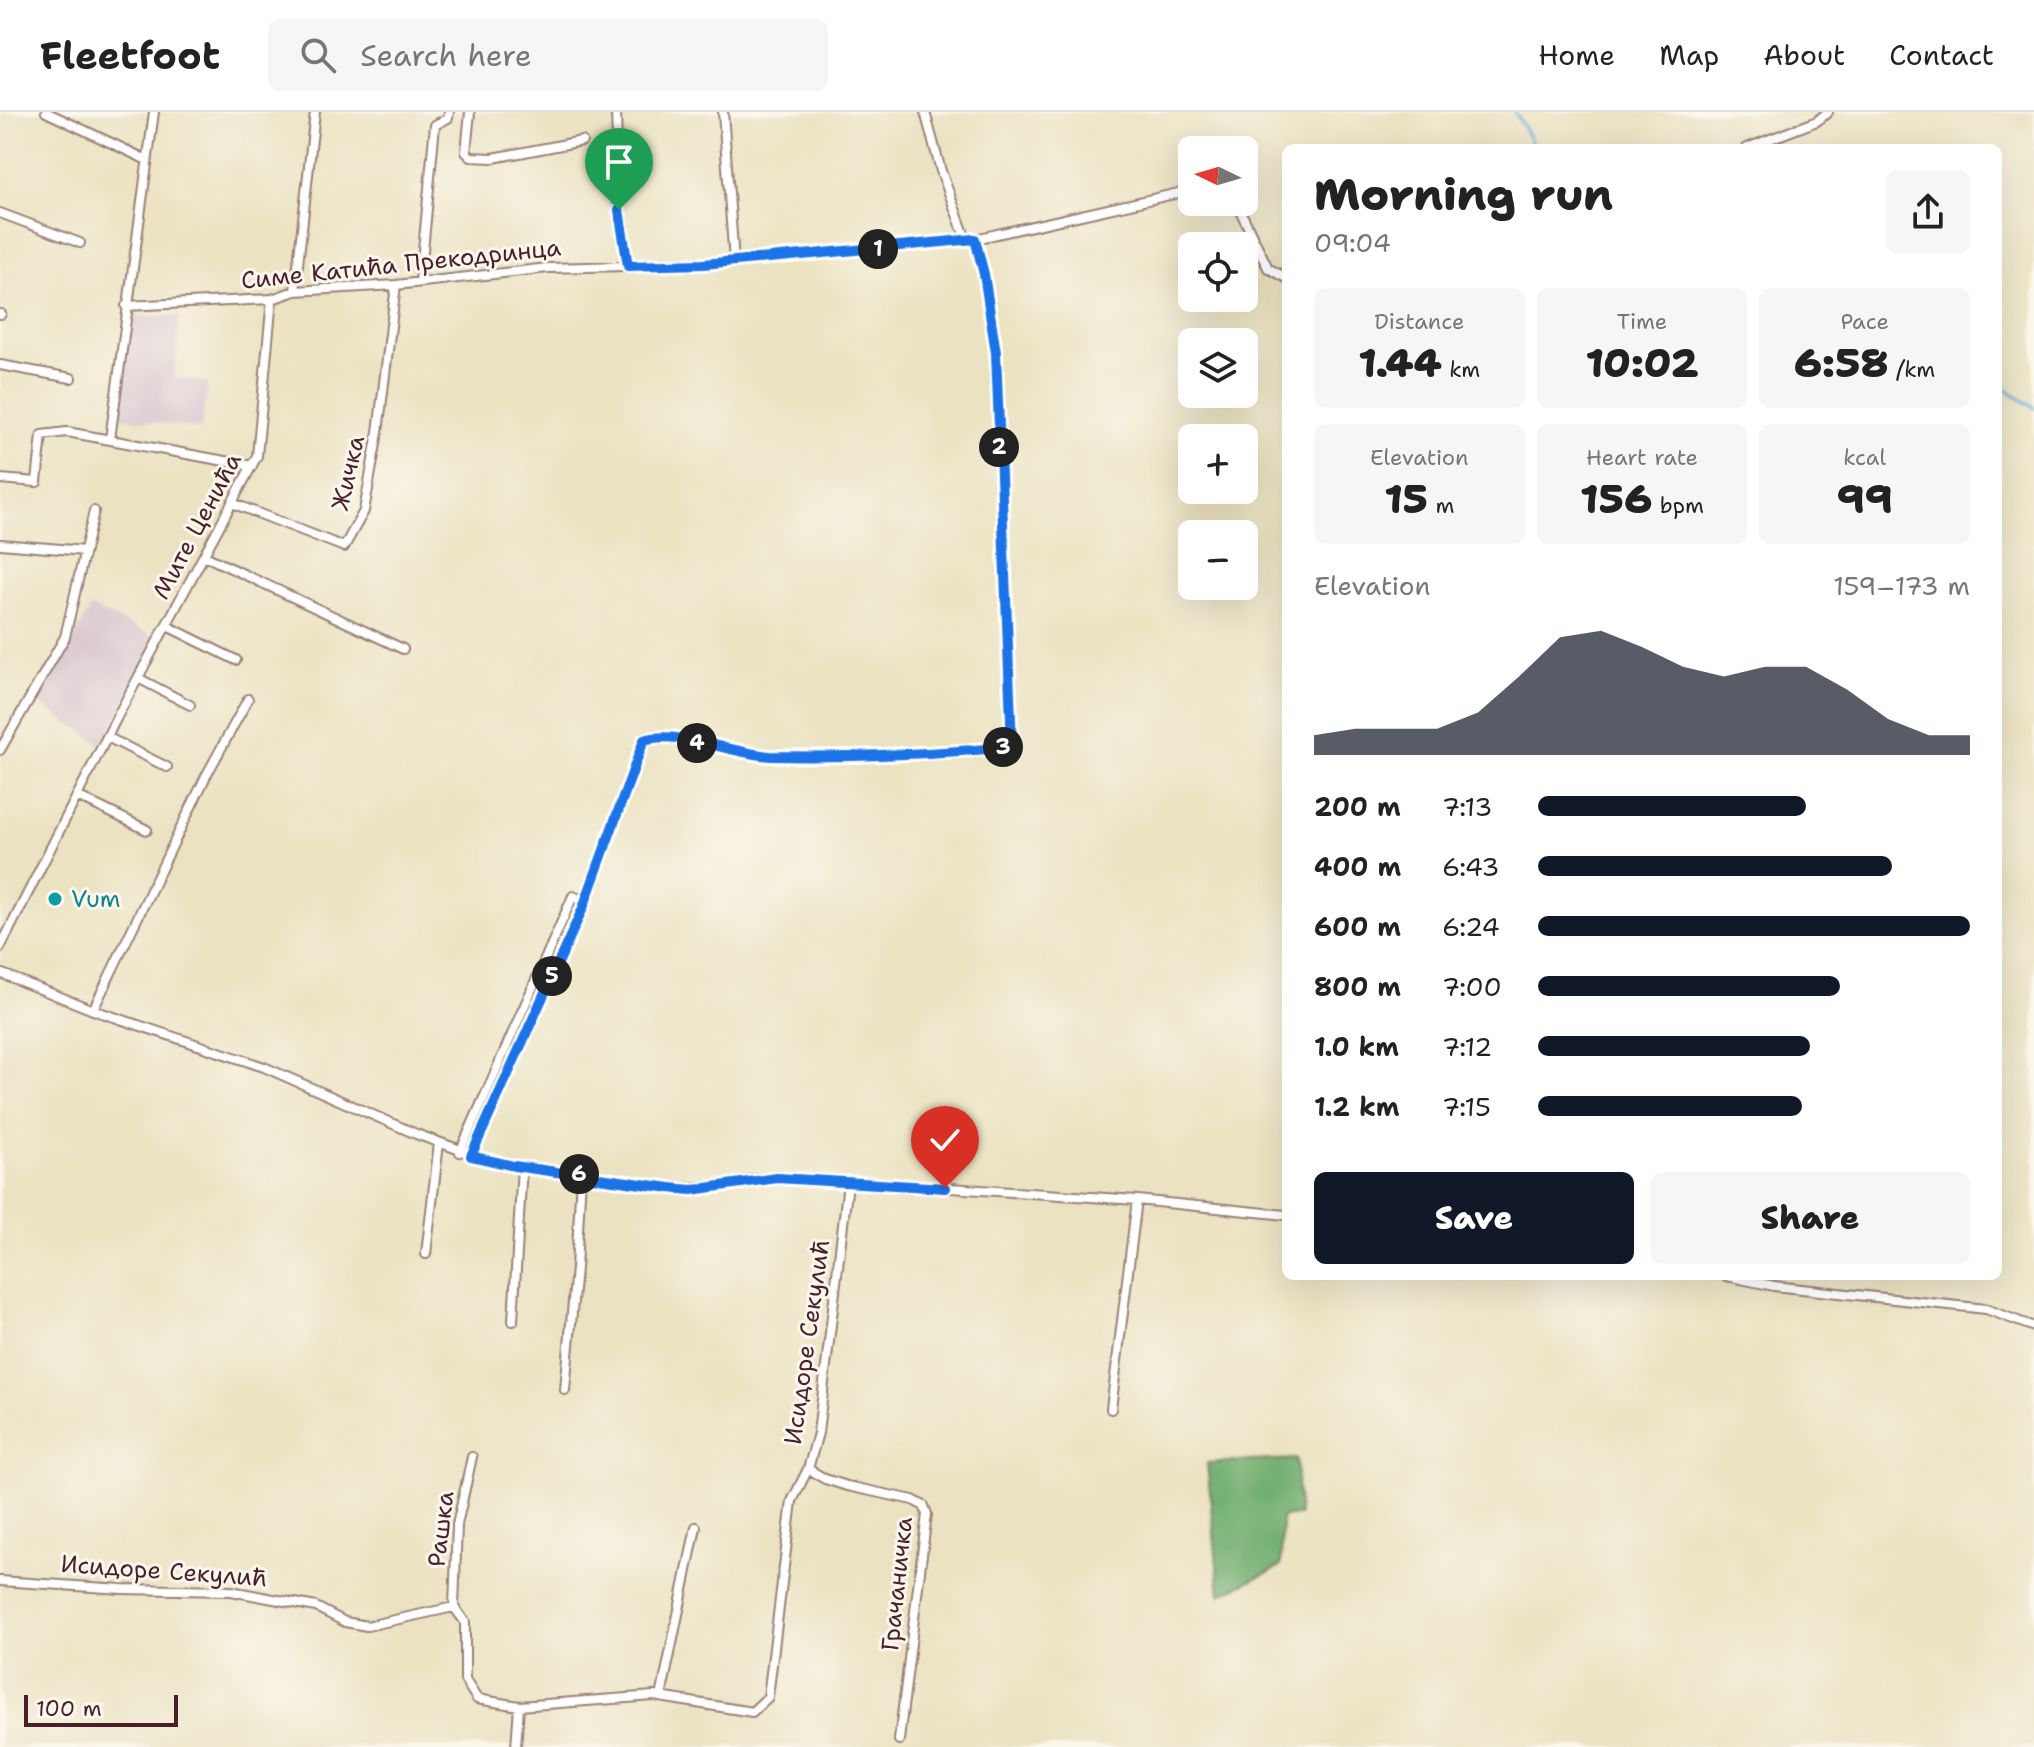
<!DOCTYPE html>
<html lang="en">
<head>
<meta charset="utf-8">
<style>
  body { margin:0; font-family:"Shantell Sans",sans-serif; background:#f6f6f6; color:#222; height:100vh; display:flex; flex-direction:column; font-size:30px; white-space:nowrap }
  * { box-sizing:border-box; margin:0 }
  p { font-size:26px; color:#767676 }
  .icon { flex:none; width:44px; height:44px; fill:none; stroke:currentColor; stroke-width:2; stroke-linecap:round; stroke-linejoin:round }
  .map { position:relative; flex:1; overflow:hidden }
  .side { position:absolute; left:1282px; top:32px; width:720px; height:1136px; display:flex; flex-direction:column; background:#fff; border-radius:12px; box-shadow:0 8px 32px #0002 }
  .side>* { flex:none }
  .needle { width:52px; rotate:275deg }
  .fabs { position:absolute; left:1178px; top:24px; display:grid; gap:16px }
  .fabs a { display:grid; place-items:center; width:80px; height:80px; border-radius:12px; background:#fff; box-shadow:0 8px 32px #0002; font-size:40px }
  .scale { position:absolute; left:24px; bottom:20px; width:154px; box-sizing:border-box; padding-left:8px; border:4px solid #4a1f2b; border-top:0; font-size:22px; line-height:28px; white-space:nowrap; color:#4a1f2b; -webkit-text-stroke:6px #fbf7ec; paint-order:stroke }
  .pin { position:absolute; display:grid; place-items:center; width:68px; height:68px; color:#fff; margin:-82px -34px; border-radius:50% 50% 50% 0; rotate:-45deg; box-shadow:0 0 8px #0007 }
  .pin .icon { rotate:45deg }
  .km { position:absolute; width:40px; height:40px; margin:-20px; border-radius:50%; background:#222; color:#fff; font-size:22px; line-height:40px; text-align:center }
  .round { display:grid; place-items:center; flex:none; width:84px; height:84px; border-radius:12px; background:#f6f6f6 }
  .overview { display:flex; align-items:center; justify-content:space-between; height:136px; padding:0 32px }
  h1 { font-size:44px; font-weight:800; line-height:60px }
  .figures { display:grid; grid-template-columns:repeat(3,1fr); gap:12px; height:136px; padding:8px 32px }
  .figures div { display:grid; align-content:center; border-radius:12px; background:#f6f6f6; text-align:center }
  .figures b { font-size:40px; font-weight:800 }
  .figures small { font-size:22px; font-weight:400 }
  .figures p { font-size:22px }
  .chart { height:224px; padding:16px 32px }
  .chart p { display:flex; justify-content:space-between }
  .chart svg { width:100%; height:144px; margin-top:8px; fill:#111827; opacity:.7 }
  .primary-button { display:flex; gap:16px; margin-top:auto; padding:16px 32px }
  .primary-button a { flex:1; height:92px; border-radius:12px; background:#111827; color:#fff; font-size:32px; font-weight:800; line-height:92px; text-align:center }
  .primary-button a+a { background:#f6f6f6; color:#222 }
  ul { padding:0 32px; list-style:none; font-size:26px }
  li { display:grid; grid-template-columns:128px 96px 1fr; align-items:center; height:60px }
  li i { height:20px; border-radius:10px; background:#111827 }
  header { display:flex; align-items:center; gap:48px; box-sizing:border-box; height:112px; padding:0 40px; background:#fff; border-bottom:2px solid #e0e0e0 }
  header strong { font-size:38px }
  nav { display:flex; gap:44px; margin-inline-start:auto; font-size:28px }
  .search { width:560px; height:72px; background:#f6f6f6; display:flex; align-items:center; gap:20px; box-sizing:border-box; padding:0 28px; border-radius:12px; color:#767676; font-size:30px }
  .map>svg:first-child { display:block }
  .industrial { fill:#d1bdc9 }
  .forest { fill:#72af6f; stroke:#5e674d; stroke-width:2 }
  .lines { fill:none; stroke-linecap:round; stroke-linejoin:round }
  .stream { stroke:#69acde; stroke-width:3 }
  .street-casing { stroke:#9a8076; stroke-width:12 }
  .street { stroke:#fff; stroke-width:8 }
  .route-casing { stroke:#fff; stroke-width:16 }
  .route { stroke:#1a73e8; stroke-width:10 }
  .culture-dot { fill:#0f9aa8; stroke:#fbf7ec; stroke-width:3 }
  .labels { text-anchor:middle; stroke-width:6; stroke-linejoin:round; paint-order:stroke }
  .street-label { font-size:24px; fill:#4a1f2b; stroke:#fbf7ec }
  .culture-label { font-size:24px; fill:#0d838f; stroke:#fbf7ec; text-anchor:start }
</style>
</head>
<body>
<header>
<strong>Fleetfoot</strong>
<div class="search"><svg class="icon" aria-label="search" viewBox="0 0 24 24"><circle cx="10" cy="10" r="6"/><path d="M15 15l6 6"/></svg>Search here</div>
<nav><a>Home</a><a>Map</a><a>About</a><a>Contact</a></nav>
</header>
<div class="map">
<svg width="2034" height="1635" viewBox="0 0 2034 1635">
  <rect width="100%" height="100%" fill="#fbf7ec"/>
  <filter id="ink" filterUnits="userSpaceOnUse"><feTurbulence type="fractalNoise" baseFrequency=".0125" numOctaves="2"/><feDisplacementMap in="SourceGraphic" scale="16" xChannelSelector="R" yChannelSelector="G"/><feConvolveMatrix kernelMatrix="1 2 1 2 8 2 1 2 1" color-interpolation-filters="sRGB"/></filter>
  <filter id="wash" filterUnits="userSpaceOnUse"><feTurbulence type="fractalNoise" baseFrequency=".006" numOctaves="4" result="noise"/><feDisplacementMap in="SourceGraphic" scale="32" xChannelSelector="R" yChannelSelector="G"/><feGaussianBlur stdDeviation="1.8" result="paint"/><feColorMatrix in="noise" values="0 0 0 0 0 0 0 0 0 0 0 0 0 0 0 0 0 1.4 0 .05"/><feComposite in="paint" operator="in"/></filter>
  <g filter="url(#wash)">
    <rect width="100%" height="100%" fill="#ebe2c1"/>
    <path class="industrial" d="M130,204h50l-6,61 34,6 -7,46 -83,-12z
      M91,495l67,31 -56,107 -64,-42z"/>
    <path class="forest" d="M1296,1347l3,56 -17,2 -1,49 -61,29 -13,-132z"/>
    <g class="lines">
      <path class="stream" d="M1515,0l20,36
        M1998,267l3,6 33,23"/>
    </g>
  </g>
  <g filter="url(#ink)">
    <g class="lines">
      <g class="street-casing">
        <path id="street" d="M46,0l101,48
          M470,0l-4,40 5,5 22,1 89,-17
          M616,0l3,98 9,56
          M723,0l11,150
          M925,0l16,59 25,68
          M1747,36l70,-27 11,-9
          M1236,90l32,66 18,10
          M0,101l80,30
          M420,170l15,-157 13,-7 1,-6
          M295,179l20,-179
          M126,194l146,-7 23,-8 101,-6 152,-17 155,-4 272,-25 217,-49
          M0,202h1
          M0,253l71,13
          M110,327l44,-327
          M0,367l37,3 5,-47 25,-3 185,34
          M232,391l112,44 20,-36 14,-79 18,-147
          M0,432l85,7
          M205,444l198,93
          M167,514l69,34
          M138,566l52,27
          M107,625l60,30
          M0,638l65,-113 29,-126
          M77,684l70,34
          M0,836l117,-231 140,-261 15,-157
          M0,861l93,37 171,57 152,67 75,27 179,27 43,-1 43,-8h56l325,21 149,15
          M93,898l113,-234 42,-77
          M460,1040l113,-256 13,6
          M471,1044l112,-248 61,-168c33,-10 88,14 126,16 77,2 154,-2 231,-8l11,-3 -16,-392 -12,-79 -9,-35
          M426,1142l13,-111
          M1726,1164l48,10 212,23 48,18
          M513,1209l9,-155
          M565,1278l11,-122 5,-93
          M1111,1297l26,-209
          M808,1357l17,10 22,7 66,14 11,6 3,8 -28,226
          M0,1469l122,8 109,2 85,16 29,15 22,4 87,-19 11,15v58l12,19 42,7 135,-10 98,16 16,-15 24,-196 16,-32 10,-36 30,-250
          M454,1495l3,-82 15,-68
          M661,1585l35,-170
          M516,1635l3,-41"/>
      </g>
      <use href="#street" class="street"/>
    </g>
  </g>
  <g class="lines" filter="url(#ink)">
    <g class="route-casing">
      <path id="route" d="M619,98l9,56 75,-2 272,-25 9,35 12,79 16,392 -11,3c-77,6 -154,10 -231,8 -38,-2 -93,-27 -126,-16l-61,168 -112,248 43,10 156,22 22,2 85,-12 168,10"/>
    </g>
    <use href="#route" class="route"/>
  </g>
  <circle class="culture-dot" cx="55" cy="787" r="8"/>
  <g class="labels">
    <g class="street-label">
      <text transform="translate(401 152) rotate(-6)" y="8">Симе Катића Прекодринца</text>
      <text transform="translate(348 361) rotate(-77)" y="8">Жичка</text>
      <text transform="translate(197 414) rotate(-62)" y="8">Мите Ценића</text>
      <text transform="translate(807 1230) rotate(-82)" y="8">Исидоре Секулић</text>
      <text transform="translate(441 1417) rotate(-83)" y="8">Рашка</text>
      <text transform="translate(164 1459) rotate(4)" y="8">Исидоре Секулић</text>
      <text transform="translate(897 1472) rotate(-84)" y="8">Грачаничка</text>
    </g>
    <g class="culture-label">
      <text x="71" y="795">Vum</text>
    </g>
  </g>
</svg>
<div class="fabs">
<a><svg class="needle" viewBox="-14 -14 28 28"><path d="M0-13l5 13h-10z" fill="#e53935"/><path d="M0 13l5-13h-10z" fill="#767676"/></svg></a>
<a><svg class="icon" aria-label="locate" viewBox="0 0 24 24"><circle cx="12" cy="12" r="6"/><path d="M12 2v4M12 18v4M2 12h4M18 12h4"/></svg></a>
<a><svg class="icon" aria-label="layers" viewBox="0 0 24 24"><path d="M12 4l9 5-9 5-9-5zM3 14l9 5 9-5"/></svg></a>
<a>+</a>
<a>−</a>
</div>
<div class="scale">100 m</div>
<div class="pin" style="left:619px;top:98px;background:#1e9e55"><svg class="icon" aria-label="arrive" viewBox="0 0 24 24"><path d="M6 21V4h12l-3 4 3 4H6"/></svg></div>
<div class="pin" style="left:945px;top:1076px;background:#d93025"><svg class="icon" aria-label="check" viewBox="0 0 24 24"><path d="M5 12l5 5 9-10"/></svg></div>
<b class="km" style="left:878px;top:137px">1</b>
<b class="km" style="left:999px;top:335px">2</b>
<b class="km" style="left:1003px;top:635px">3</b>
<b class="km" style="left:697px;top:631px">4</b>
<b class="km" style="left:552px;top:864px">5</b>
<b class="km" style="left:579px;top:1062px">6</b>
<section class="side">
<div class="overview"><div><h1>Morning run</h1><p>09:04</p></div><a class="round"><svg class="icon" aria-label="share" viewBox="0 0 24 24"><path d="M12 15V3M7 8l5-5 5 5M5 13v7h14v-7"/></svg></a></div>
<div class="figures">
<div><p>Distance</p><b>1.44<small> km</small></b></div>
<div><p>Time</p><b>10:02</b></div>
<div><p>Pace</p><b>6:58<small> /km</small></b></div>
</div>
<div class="figures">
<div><p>Elevation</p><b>15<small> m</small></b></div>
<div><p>Heart rate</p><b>156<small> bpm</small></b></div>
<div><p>kcal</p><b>99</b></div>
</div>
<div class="chart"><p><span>Elevation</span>159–173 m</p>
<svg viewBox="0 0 160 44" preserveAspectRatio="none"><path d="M0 44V38L10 36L20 36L30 36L40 31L50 20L60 8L70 6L80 11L90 17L100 20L110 17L120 17L130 24L140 33L150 38L160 38V44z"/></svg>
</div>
<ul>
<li><b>200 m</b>7:13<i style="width:62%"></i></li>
<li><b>400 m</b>6:43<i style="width:82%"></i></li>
<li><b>600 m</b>6:24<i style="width:100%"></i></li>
<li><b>800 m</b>7:00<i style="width:70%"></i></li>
<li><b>1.0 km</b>7:12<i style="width:63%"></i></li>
<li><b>1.2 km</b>7:15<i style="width:61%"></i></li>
</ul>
<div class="primary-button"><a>Save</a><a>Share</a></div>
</section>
</div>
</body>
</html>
